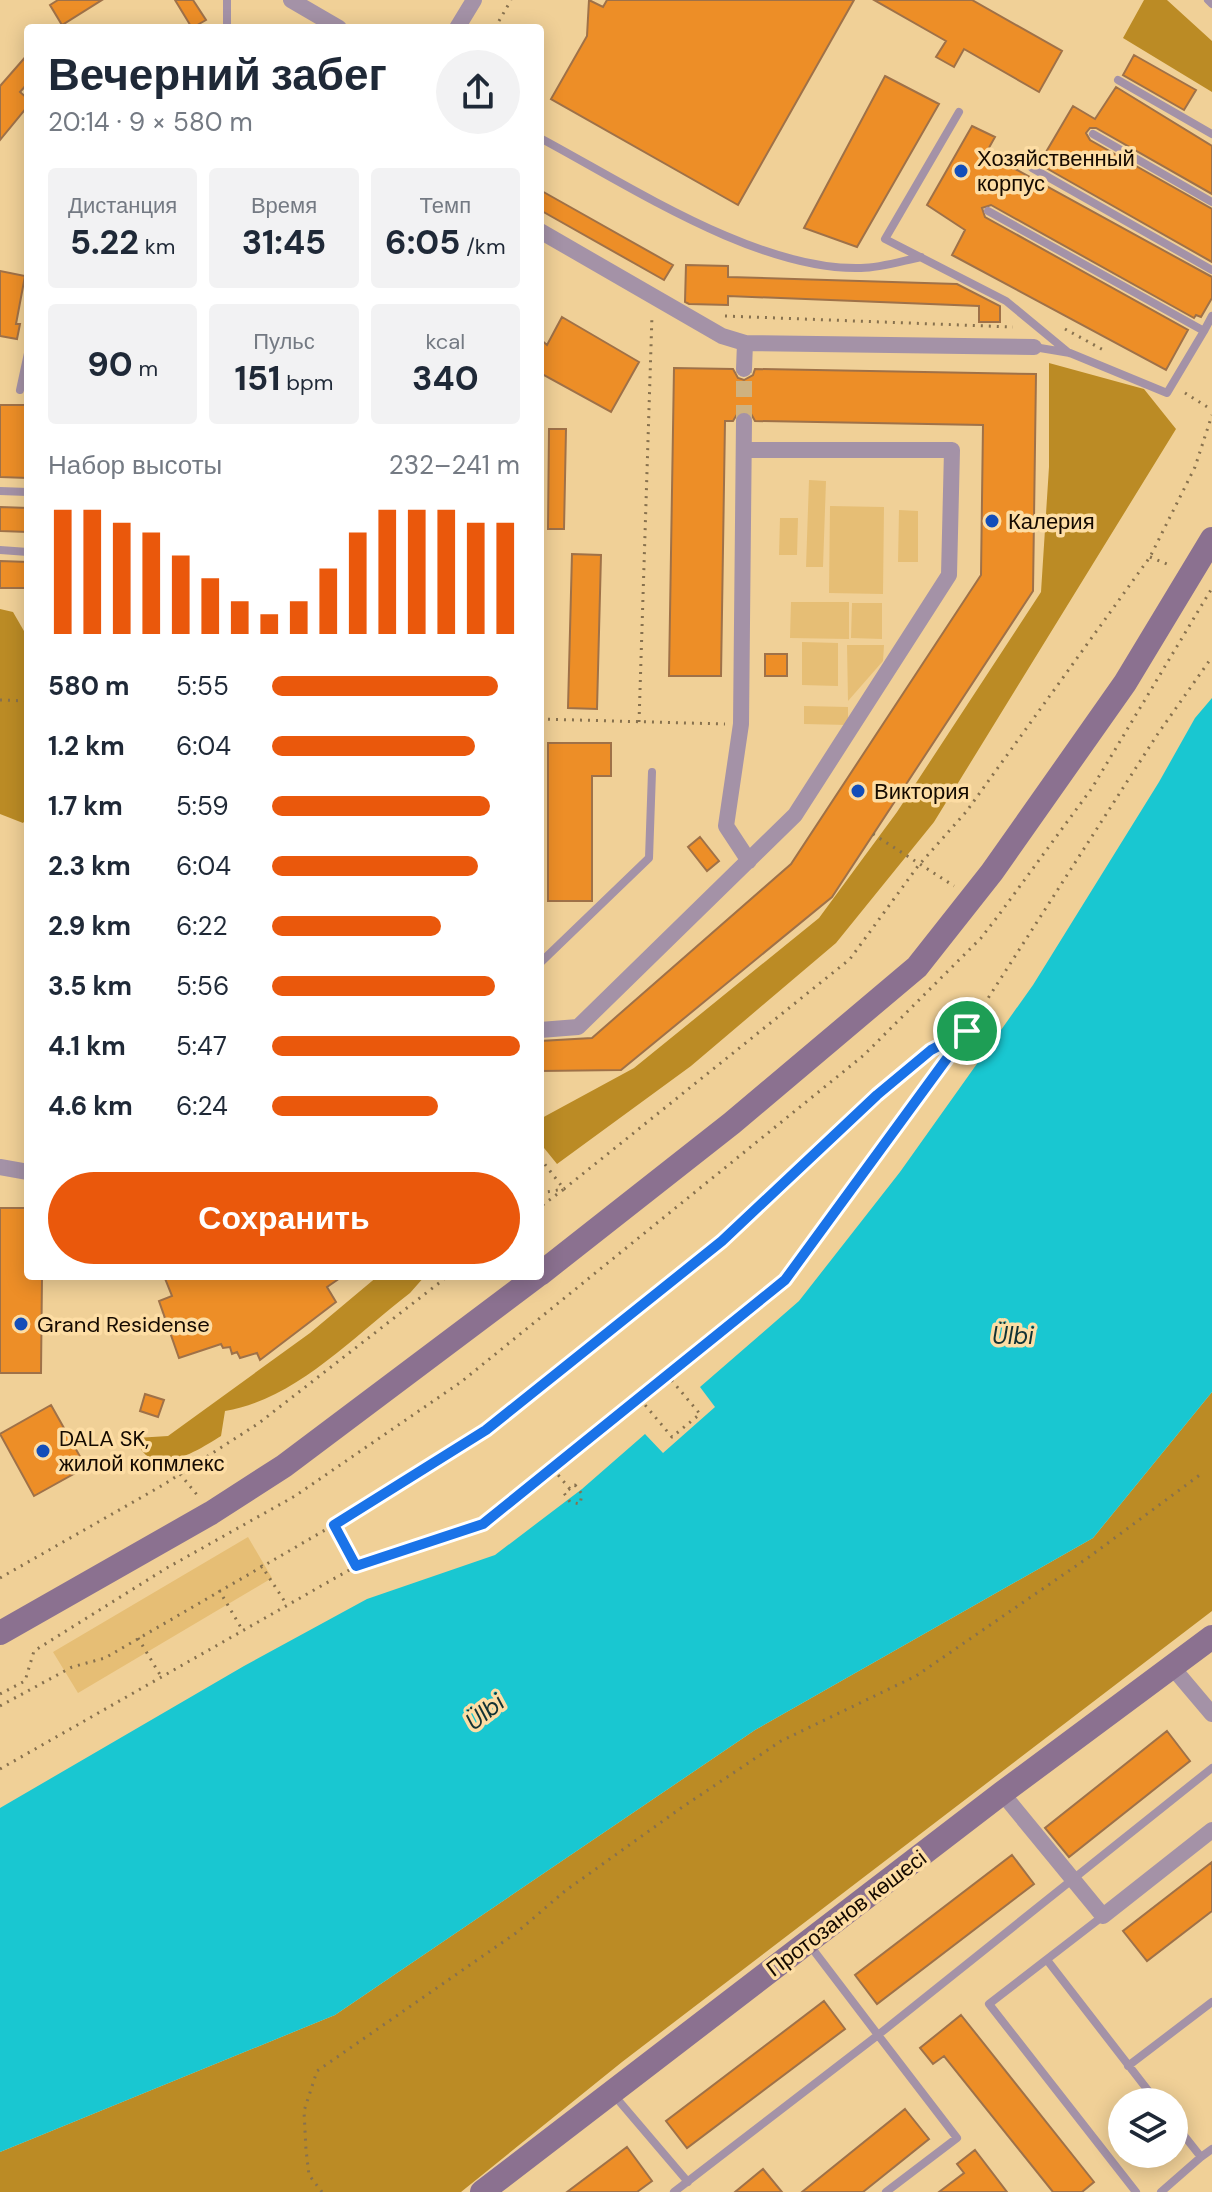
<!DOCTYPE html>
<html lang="ru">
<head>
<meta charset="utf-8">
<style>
  body { margin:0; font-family:"DM Sans",sans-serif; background:#f2f2f3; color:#1f2937; height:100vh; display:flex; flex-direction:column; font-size:30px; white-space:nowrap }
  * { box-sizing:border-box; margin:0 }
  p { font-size:26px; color:#747a83 }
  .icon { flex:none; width:44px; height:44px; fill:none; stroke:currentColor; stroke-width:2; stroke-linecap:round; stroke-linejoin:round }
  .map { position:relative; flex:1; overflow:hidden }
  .panel { position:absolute; left:24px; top:24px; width:520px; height:1256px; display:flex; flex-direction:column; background:#fff; border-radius:8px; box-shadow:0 4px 20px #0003 }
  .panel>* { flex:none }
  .buttons { position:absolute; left:1108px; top:2088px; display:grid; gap:16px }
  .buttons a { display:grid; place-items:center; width:80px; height:80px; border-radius:50%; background:#fff; box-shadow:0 4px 20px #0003; font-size:40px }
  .pin { position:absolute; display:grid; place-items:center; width:68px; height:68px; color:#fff; margin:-34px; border:4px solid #fff; border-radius:50%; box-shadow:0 2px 8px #0007 }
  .round { display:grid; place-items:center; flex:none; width:84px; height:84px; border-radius:42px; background:#f2f2f3 }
  .head { display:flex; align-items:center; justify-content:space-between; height:136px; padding:0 24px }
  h1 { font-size:44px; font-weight:700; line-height:60px }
  .metrics { display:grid; grid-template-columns:repeat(3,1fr); gap:12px; height:136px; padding:8px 24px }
  .metrics div { display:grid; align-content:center; border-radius:8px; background:#f2f2f3; text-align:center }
  .metrics b { font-size:34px; font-weight:700 }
  .metrics small { font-size:22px; font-weight:400 }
  .metrics p { font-size:22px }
  .chart { height:224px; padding:16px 24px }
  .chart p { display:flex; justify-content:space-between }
  .chart svg { width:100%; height:144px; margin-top:8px; stroke:#ea580c; stroke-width:6 }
  .button { display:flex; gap:16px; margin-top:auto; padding:16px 24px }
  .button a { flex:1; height:92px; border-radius:48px; background:#ea580c; color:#fff; font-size:32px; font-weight:700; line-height:92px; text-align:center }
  ul { padding:0 24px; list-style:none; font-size:26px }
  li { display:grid; grid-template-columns:128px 96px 1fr; align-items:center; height:60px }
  li i { height:20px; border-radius:10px; background:#ea580c }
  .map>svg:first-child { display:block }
  .green { fill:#e6be75 }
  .forest { fill:#bb8b25 }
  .water { fill:#19c7d1 }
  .building { fill:#ed8e27; stroke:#9f7148; stroke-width:2 }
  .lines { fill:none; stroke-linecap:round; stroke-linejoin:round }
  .street-tunnel { stroke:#cfb280; stroke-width:16; stroke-dasharray:16 8; stroke-linecap:butt }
  .path { stroke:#87714e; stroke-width:3; stroke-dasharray:2 6; stroke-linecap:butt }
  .lane { stroke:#a492a7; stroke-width:8 }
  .street { stroke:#a492a7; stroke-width:16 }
  .secondary { stroke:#8b7190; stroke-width:24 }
  .route-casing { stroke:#fff; stroke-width:16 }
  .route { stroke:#1a73e8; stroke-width:10 }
  .poi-dot { fill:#134eb9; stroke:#fddda4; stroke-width:3 }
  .labels { text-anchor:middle; stroke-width:7; stroke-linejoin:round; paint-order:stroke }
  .poi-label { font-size:22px; fill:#150a00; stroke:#fddda4; text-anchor:start }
  .street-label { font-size:22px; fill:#150a00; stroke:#fddda4 }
  .water-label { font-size:24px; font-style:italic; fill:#123234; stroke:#fddda4 }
</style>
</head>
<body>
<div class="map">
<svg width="1212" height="2192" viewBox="0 0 1212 2192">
  <rect width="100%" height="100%" fill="#f0d097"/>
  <path class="green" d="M809,480l17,1 -3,86h-17z
    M830,506l54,1 -1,87 -54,-1z
    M899,510l19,1v51h-20z
    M780,518h18l-1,37h-18z
    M791,602h58v37l-59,-1z
    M852,603h30v36l-31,-1z
    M802,642l36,1v43l-36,-1z
    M847,645h37l-1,16 -35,40z
    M804,706l44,1v18l-44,-1z
    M248,1537l24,41 -194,115 -25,-41z"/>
  <path class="forest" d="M1144,0h23l45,41v51l-89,-54z
    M1049,363l95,26 32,40 -242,393 -98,121 -145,123 -134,98 -17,-21v-24l94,-51 185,-150 78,-106 144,-220 8,-125z
    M0,609l13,3 15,26v179l-5,6 -23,-9z
    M378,1276h47l-15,17c-55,42 -115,107 -185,118l-4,25c-24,15 -72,46 -85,2l32,-2 142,-103z
    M1212,1392v219l-590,451 -161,130h-461v-40l335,-137 420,-285 338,-192z"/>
  <path class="water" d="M1212,698v694l-119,146 -338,192 -420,285 -335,137v-344l244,-142 123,-67 128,-44 87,-66 63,-55 18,19 52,-46 -15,-20 99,-86 101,-129 133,-187 126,-203 36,-64z"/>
  <path class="building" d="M58,0h44l-40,25 -12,-20z
    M175,0h18l13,20 -14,8z
    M589,0l14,7 4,-7h247l-116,205 -187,-106 36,-63z
    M874,0h98l90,51 -23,41 -75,-43 -10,18 -18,-10 10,-16z
    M28,54v29l-8,9 8,7v7l-28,34v-54z
    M1134,55l62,35 -12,20 -61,-35z
    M885,76l54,28 -82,143 -53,-19z
    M1116,87l96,59v48l-116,-66h-6l-4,5 4,7 122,69v53l-173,-98 34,-58 22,13z
    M972,126l23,11 -9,16 226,124v21l-11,19 -5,-2 -2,3 -203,-113 -9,3 3,9 203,113 -22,40 -214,-115 13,-25 -38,-25z
    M540,190l133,75 -9,15 -124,-70z
    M686,265l42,1v11l229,7 43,22v16h-21v-16l-251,-10v9l-39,-1 -4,-2z
    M0,271l25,5 -9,48h4l-3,15 -17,-3z
    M562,317l77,45 -28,50 -71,-39v-34l7,6z
    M674,368l59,1 5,9 6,2 9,-5 2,-6 281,5 -3,217 -201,306 -211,173 -81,1v-30l52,-3 199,-174 190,-289 2,-150 -228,-4 -5,-9 -11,-1 -6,10h-8l-4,255h-52z
    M0,405h28v73l-28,-1z
    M549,429h17l-2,100h-16z
    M0,507l28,1v24l-28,-1z
    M572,554l29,1 -4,154 -29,-1z
    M0,561l28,1v26h-28z
    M765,654h22v22h-22z
    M548,743h63v33h-19v125h-44z
    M700,837l19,24 -12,10 -19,-24z
    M0,1208h28v68h14l-1,97h-41z
    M164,1276h179l-16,11 9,15 -76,58 -3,-7 -17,5 -3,-6 -5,2 -2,-7 -7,1 -2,-4 -42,14 -20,-57 13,-5z
    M145,1394l19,6 -6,17 -18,-6z
    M51,1405l35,62 -52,29 -34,-62z
    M1167,1731l23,30 -121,96 -24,-29z
    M1012,1855l22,29 -157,120 -22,-29z
    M1212,1862v49l-65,50 -24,-30z
    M824,2001l21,28 -158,119 -21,-27z
    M961,2015l133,167 -12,10h-29l-109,-136 -11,8 -13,-16z
    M905,2109l24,30 -66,53h-61z
    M627,2147l25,34 -15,11h-70z
    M975,2150l32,42h-68l25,-19 -7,-9z
    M763,2169l19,23h-47z"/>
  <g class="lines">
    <path class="street-tunnel" d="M744,421v-52"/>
    <path class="path" d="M495,28l16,-28
      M725,316l288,11
      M1065,329l42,23
      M1185,393l27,17
      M1150,557l22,9
      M0,700l28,1
      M540,719l185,5
      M639,722l13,-407
      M873,834l81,52
      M540,1158l24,31 -24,18
      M540,1193l24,-4 286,-230 68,-93 48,-54 184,-255 45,-90 17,-52
      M640,1399l32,38 28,-23 -32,-38
      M553,1469l17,20
      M180,1474l18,22
      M575,1485l7,9 -2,10 -10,-2 -6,-9z
      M334,1525l22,41
      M261,1565l26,40
      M0,1578l163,-93 96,-62 189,-147
      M219,1590l24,41
      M138,1638l24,40
      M0,1694l25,-13 9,-30 131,-82 130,-73 166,-114 403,-327 117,-117 17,-22 94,-128 120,-200
      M0,1706l72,-39 33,-9 239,-139 142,-89 236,-189 155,-146 54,-45 33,-17
      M0,1769l365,-208 118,-37 302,-244 182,-249 190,-296 55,-78
      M322,2192l-13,-17 -3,-25 -2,-39 13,-40 199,-138 49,-42 116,-83 100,-67 135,-65 173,-119 112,-83"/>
    <path class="lane" d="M1208,0l4,4
      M227,28v-28
      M1118,80l94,54
      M959,112l-74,127 121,62 63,52
      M1093,134l119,68
      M540,138c90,48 218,133 321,130 20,0 41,-7 60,-11
      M1032,168l180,102
      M988,211l216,120 -37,62 -97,-40 -36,-6
      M1204,331l8,-15
      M20,390l8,-37
      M0,491l28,1
      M0,550l28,2
      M540,963l109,-105 3,-86
      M1103,1916l-114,88 147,188
      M808,1943l70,92 334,-267
      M1047,1960l110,142
      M1128,2066l84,-64
      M613,2094l75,88
      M1174,2123l27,34 11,-8
      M674,2192l204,-157 79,103 -71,54
      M1161,2192l40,-35"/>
    <path class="street" d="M291,0l48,28
      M457,28l17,-28
      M540,231l182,105 23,7 289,4
      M744,369l1,-26
      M744,421l-3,303 -15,102 23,35
      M540,1030l38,-3 217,-212 154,-240 3,-125h-208
      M0,1167l28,5
      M1173,1668l39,46
      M1002,1793l101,123 109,-86"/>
    <path class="secondary" d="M540,1274l192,-151 185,-156 75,-95 133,-189 87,-144
      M0,1633l211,-120 73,-47 253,-190
      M482,2192l520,-399 210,-156"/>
  </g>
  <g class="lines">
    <g class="route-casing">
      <path id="route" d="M967,1031l-182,249 -302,244 -127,42 -22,-41 152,-95 236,-189 155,-146 54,-45z"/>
    </g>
    <use href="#route" class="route"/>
  </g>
  <g class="poi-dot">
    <circle cx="961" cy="171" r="8"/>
    <circle cx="992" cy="521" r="8"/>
    <circle cx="858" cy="791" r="8"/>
    <circle cx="21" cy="1324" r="8"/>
    <circle cx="43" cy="1451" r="8"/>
  </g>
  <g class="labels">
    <g class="poi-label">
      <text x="977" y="166">Хозяйственный<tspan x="977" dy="25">корпус</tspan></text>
      <text x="1008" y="529">Калерия</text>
      <text x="874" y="799">Виктория</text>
      <text x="37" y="1332">Grand Residense</text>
      <text x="59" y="1446">DALA SK,<tspan x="59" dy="25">жилой копмлекс</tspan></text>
    </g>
    <g class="street-label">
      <text transform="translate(846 1913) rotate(-37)" y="8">Протозанов көшесі</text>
    </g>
    <g class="water-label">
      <text x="1013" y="1344">Ülbi</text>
      <text transform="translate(485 1712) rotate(-38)" y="8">Ülbi</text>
    </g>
  </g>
</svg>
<div class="buttons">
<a><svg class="icon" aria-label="layers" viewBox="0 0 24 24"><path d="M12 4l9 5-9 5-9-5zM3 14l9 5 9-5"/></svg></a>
</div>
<div class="pin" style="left:967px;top:1031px;background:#1e9e55"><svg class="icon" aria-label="arrive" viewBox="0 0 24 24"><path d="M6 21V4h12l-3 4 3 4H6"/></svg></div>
<section class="panel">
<div class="head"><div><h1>Вечерний забег</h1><p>20:14 · 9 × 580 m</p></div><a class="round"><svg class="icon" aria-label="share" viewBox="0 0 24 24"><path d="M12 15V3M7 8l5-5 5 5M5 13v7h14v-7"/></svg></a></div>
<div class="metrics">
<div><p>Дистанция</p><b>5.22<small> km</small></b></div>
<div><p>Время</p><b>31:45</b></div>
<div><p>Темп</p><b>6:05<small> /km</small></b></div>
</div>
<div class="metrics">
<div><b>90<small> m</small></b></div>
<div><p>Пульс</p><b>151<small> bpm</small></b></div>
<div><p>kcal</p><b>340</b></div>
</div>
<div class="chart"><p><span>Набор высоты</span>232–241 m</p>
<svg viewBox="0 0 160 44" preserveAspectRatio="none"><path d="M5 44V6M15 44V6M25 44V10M35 44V13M45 44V20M55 44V27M65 44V34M75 44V38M85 44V34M95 44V24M105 44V13M115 44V6M125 44V6M135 44V6M145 44V10M155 44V10"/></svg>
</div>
<ul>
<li><b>580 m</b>5:55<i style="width:91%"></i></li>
<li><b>1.2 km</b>6:04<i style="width:82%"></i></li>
<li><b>1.7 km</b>5:59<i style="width:88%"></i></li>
<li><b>2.3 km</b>6:04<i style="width:83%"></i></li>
<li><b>2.9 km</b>6:22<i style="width:68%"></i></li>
<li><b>3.5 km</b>5:56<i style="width:90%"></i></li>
<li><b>4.1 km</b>5:47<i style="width:100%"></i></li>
<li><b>4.6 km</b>6:24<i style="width:67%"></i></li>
</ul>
<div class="button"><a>Сохранить</a></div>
</section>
</div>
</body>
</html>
